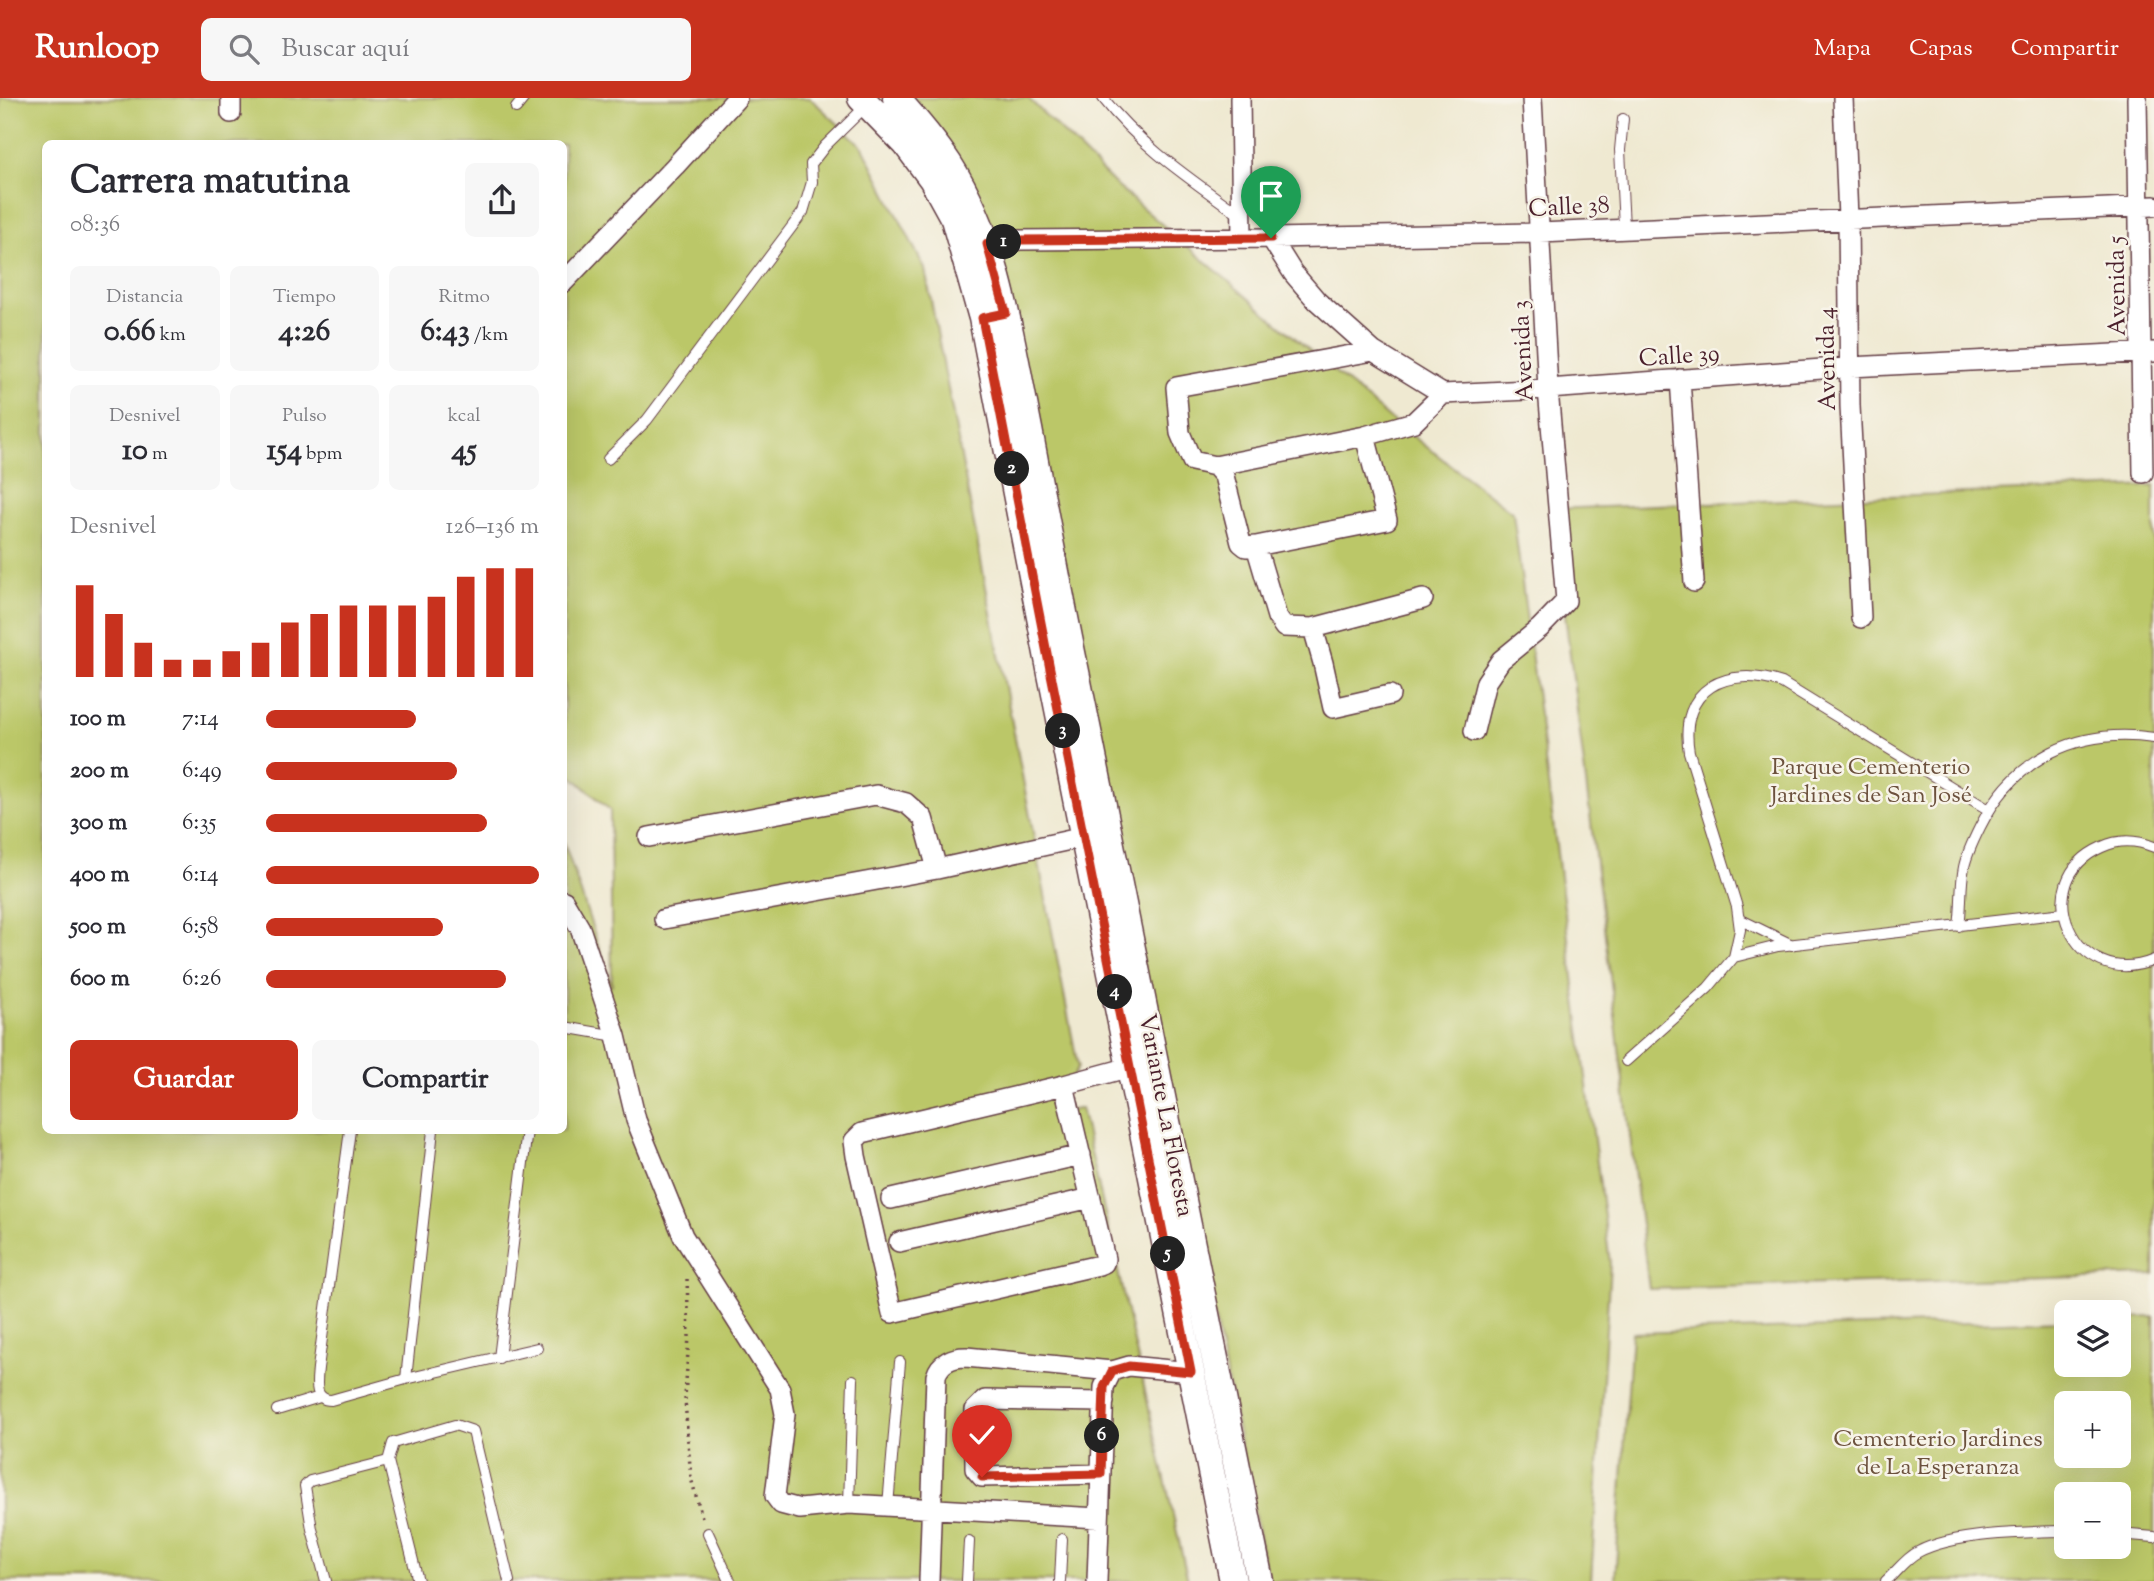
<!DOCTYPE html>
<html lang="es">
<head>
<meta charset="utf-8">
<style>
  body { margin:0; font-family:"Sorts Mill Goudy",serif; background:#f7f7f7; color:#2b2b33; height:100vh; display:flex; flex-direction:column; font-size:26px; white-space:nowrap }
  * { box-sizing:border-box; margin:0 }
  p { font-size:23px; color:#7c7c81 }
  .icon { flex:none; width:38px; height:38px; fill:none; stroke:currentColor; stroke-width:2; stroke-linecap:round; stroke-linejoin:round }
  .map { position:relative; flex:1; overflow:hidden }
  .panel { position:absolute; left:42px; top:42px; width:525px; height:994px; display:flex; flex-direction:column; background:#fff; border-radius:10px; box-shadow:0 7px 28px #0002 }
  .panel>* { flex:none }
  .controls { position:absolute; left:2054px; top:1202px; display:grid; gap:14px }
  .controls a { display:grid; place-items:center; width:77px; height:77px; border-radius:10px; background:#fff; box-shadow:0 7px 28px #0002; font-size:35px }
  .pin { position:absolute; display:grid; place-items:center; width:60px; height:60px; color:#fff; margin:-72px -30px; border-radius:50% 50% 50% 0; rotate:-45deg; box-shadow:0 0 7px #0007 }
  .pin .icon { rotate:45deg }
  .km { position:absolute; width:35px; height:35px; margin:-18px; border-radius:50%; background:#222; color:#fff; font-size:19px; line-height:35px; text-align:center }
  .round { display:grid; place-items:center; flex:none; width:74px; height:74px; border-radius:10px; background:#f7f7f7 }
  .overview { display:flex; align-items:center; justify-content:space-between; height:119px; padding:0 28px }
  h1 { font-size:38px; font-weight:700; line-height:52px }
  .stats { display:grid; grid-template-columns:repeat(3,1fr); gap:10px; height:119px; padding:7px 28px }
  .stats div { display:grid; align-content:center; border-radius:10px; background:#f7f7f7; text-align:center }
  .stats b { font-size:30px; font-weight:700 }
  .stats small { font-size:19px; font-weight:400 }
  .stats p { font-size:19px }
  .chart { height:196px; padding:14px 28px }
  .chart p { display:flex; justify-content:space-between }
  .chart svg { width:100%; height:126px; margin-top:7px; stroke:#c8321e; stroke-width:6 }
  .primary-button { display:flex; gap:14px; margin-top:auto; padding:14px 28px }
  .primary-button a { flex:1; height:80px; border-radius:10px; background:#c8321e; color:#fff; font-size:28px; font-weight:700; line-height:80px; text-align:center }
  .primary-button a+a { background:#f7f7f7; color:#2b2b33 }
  ul { padding:0 28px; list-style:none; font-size:23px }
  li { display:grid; grid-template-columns:112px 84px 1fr; align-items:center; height:52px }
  li i { height:18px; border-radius:9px; background:#c8321e }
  header { display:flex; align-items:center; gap:42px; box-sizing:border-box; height:98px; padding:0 35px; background:#c8321e; color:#fff }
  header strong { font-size:33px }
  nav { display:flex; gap:38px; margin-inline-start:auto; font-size:24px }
  .search { width:490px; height:63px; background:#f7f7f7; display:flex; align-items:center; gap:18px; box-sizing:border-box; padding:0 24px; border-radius:10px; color:#7c7c81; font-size:26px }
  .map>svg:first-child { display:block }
  .green { fill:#bbc768; stroke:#82734a; stroke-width:2; fill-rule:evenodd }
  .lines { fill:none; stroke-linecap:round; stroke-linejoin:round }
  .service-casing { stroke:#633d44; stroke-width:12 }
  .minor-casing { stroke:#633d44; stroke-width:22 }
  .secondary-casing { stroke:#633d44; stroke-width:29 }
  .path { stroke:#633d44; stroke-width:3.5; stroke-dasharray:2 5; stroke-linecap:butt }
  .service { stroke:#fff; stroke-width:10 }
  .minor { stroke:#fff; stroke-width:19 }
  .secondary { stroke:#fff; stroke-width:26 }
  .route-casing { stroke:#fff; stroke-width:14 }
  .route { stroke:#c8321e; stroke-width:9 }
  .labels { text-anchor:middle; stroke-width:5; stroke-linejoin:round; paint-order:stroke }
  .street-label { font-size:24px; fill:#4a1f2b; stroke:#f7f3e8 }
  .park-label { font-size:24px; fill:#6c513d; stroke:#f7f3e8 }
</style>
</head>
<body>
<header>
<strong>Runloop</strong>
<div class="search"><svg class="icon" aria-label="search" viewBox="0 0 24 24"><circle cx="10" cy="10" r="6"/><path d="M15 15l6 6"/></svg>Buscar aquí</div>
<nav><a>Mapa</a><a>Capas</a><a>Compartir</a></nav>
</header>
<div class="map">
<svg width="2154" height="1483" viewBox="0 0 2154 1483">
  <rect width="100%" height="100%" fill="#f7f3e8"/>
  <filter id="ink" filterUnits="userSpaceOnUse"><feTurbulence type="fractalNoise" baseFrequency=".0143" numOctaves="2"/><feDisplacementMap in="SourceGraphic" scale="14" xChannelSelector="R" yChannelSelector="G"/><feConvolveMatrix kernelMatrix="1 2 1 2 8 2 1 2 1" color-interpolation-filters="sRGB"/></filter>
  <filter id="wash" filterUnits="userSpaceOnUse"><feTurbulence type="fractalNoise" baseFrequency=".00686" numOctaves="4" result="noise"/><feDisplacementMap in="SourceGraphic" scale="28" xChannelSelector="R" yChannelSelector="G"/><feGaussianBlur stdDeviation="1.57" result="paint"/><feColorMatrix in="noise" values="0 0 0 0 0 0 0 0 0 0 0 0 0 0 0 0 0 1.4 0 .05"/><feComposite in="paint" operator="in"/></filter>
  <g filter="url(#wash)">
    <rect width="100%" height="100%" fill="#efe9d1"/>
    <path class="green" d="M0,0h810l53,49 62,122 153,798 -27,49 30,-8 107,473h-1188zM46,46h518v625l46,41 2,177 -48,-145v288h-518z
      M911,0h117l90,89 271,231 124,95 97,750 -19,318h-323l-226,-1116z
      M2154,388v789l-505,14 -97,-780z
      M2154,1219v264h-539l17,-248 435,-13v45h52v-47zM2067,1306h52v52h-52zM2067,1396h52v53h-52z"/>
  </g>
  <g filter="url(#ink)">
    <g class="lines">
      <g class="service-casing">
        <path id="service" d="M1103,0c37,48 89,82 137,117
          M516,10l8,-10
          M1623,21l-3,31 4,77
          M608,361l39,-39 156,-208 9,-30 -1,-18 14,-18 42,-41
          M2154,749c-17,-7 -35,-8 -52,0 -77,34 -28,146 52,113
          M1739,821l53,26
          M1959,828c3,-19 1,-40 5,-59 3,-14 10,-28 16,-40 35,-70 98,-100 174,-89
          M1734,859l44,-11 286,-33
          M564,929l52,9
          M1626,963l82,-73 26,-31 6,-27 -3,-23 -48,-155c-11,-64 38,-87 93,-69l207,127
          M350,1032l-32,238c-1,13 -5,32 13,32l75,-21 131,-31
          M499,1260l28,-228
          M406,1281l27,-249
          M277,1312l43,-13
          M388,1363l5,-18 62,-18 18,6 36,150
          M849,1406l4,-124
          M888,1408l12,-144
          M708,1435l22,48
          M2119,1436l35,3
          M326,1483l-14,-52 -7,-43 5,-5 78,-20 30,120
          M967,1483l2,-40
          M1060,1483l2,-42
          M1886,1483c10,-9 20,-23 32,-29 36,-19 108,-20 149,-21"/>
      </g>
      <g class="minor-casing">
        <path id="minor" d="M1240,0l2,140
          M1843,0l5,120 2,188 11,212
          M2137,0l6,375
          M231,15v-15
          M1271,140l22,35 24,28 56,50 70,43 105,-5 302,-22 304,-15
          M987,146l33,-4 251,-2 269,-5 614,-27
          M564,184l111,-116 62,-68
          M1373,253l-197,36 4,46 12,28 23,5 9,10 17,67 5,4 10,-1 21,71 7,10 29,1 10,35 10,45 57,-13
          M1680,281l14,203
          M1215,368l150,-30 49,-14 29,-28
          M1256,448l131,-26 -22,-84
          M1313,530l110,-29
          M1474,633l12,-49 15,-22 39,-32 26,-27 -18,-212 -16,-291
          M649,739l227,-42 30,8 17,15 14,51
          M564,803l16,27 36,108 20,84 47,116 97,153 5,25 -10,82 6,8 19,5 49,-5 250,14
          M664,821l273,-50 147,-32
          M1064,987l41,174 -1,4 -5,2 -207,48 -36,-157 -2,-15 8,-8 202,-48 66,-18
          M891,1101l190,-44
          M899,1144l192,-44
          M1101,1376l-119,3 -7,-8v-59l10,-10 119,2
          M929,1483l7,-205c4,-14 17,-19 30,-19l146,14 17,-5 62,6
          M1097,1483l7,-194 8,-16"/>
      </g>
      <g class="secondary-casing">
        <path id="secondary" d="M861,0l45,46 26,35 22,40 28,99 68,351 183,912
          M896,0c19,21 37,42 53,66 50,78 62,176 80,265 15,81 30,162 47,243 64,302 122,606 184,909"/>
      </g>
      <path class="path" d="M687,1181l2,57 -4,61 2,33 4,48 12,43"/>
      <use href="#service" class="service"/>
      <use href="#minor" class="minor"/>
      <use href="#secondary" class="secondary"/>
    </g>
  </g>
  <g class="lines" filter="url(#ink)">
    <g class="route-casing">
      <path id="route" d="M982,1379l119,-3 3,-87 8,-16 17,-5 62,6 -141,-703 -68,-351 24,-5 -19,-69 33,-4 251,-2"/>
    </g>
    <use href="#route" class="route"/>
  </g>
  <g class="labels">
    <g class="street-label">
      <text transform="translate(1569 108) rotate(-3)" y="8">Calle 38</text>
      <text transform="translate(2116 188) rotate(-91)" y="8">Avenida 5</text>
      <text transform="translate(1522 253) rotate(-93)" y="8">Avenida 3</text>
      <text transform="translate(1679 257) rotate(-4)" y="8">Calle 39</text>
      <text transform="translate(1826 261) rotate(-91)" y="8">Avenida 4</text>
      <text transform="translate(1167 1017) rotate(79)" y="8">Variante La Floresta</text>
    </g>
    <g class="park-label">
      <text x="1871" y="676">Parque Cementerio<tspan x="1871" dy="28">Jardines de San José</tspan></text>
      <text x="1938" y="1348">Cementerio Jardines<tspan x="1938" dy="28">de La Esperanza</tspan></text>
    </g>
  </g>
</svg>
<div class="controls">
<a><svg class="icon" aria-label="layers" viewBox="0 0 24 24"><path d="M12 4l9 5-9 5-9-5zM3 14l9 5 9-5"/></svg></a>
<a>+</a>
<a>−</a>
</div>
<div class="pin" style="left:1271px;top:140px;background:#1e9e55"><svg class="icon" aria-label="arrive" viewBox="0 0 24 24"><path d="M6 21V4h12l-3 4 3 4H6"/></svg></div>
<div class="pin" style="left:982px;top:1379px;background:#d93025"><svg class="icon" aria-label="check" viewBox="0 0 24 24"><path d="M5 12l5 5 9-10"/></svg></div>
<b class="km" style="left:1004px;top:144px">1</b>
<b class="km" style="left:1012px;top:371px">2</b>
<b class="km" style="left:1063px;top:633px">3</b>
<b class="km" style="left:1115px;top:894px">4</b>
<b class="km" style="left:1168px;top:1156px">5</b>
<b class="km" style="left:1102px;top:1338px">6</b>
<section class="panel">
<div class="overview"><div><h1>Carrera matutina</h1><p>08:36</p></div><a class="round"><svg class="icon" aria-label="share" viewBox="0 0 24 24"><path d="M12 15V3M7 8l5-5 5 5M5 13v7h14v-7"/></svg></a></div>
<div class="stats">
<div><p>Distancia</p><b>0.66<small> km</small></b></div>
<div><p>Tiempo</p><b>4:26</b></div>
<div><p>Ritmo</p><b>6:43<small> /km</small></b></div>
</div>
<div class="stats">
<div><p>Desnivel</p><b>10<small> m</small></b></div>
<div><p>Pulso</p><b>154<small> bpm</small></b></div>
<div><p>kcal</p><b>45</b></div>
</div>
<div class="chart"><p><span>Desnivel</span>126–136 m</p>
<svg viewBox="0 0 160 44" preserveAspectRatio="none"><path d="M5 44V12M15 44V22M25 44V32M35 44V38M45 44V38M55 44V35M65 44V32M75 44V25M85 44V22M95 44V19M105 44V19M115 44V19M125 44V16M135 44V9M145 44V6M155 44V6"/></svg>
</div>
<ul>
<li><b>100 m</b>7:14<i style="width:55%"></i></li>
<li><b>200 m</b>6:49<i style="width:70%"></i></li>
<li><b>300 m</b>6:35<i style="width:81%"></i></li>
<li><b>400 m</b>6:14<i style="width:100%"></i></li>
<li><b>500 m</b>6:58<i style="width:65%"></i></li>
<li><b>600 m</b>6:26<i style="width:88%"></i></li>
</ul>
<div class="primary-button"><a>Guardar</a><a>Compartir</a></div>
</section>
</div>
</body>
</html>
